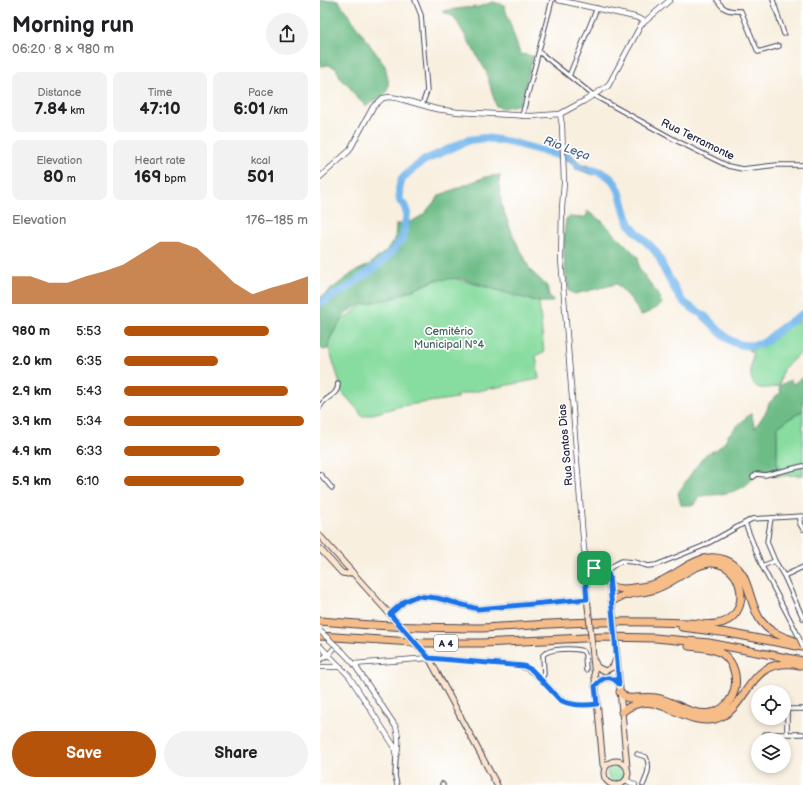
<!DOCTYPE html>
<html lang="en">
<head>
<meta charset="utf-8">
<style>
  body { margin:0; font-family:"Balsamiq Sans",sans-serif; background:#f2f2f2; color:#202124; height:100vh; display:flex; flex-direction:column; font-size:15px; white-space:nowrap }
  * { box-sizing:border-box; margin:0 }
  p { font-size:13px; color:#757577 }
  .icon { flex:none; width:22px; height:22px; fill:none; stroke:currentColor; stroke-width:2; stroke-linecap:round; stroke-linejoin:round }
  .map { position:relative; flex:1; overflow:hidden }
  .side { display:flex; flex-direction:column; background:#fff; width:320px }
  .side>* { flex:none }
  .tools { position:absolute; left:431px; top:685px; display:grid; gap:8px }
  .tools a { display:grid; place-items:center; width:40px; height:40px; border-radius:50%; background:#fff; box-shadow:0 2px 6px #0003; font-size:20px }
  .pin { position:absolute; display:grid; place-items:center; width:34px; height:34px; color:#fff; margin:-17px; border-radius:8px; box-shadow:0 2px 6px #0006 }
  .round { display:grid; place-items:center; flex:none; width:42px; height:42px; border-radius:21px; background:#f2f2f2 }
  .overview { display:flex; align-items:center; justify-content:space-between; height:68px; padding:0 12px }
  h1 { font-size:22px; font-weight:700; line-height:30px }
  .figures { display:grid; grid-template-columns:repeat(3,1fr); gap:6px; height:68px; padding:4px 12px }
  .figures div { display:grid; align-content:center; border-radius:8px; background:#f2f2f2; text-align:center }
  .figures b { font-size:17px; font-weight:700 }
  .figures small { font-size:11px; font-weight:400 }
  .figures p { font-size:11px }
  .chart { height:112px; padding:8px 12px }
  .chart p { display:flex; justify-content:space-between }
  .chart svg { width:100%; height:72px; margin-top:4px; fill:#b45309; opacity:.7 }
  .cta { display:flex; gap:8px; margin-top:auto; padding:8px 12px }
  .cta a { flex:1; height:46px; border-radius:24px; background:#b45309; color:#fff; font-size:16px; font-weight:700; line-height:46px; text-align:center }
  .cta a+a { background:#f2f2f2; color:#202124 }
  ul { padding:0 12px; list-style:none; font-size:13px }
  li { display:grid; grid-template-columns:64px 48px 1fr; align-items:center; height:30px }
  li i { height:10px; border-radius:5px; background:#b45309 }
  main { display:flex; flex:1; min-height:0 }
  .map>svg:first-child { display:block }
  .green { fill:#87dc9f; stroke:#547f6d }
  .forest { fill:#6dbc86; stroke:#486f60 }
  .water { fill:#78b9ed; stroke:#4d6e94 }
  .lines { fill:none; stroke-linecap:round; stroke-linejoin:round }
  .river { stroke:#78b9ed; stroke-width:8 }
  .minor-casing { stroke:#424154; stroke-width:5.5 }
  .tertiary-casing { stroke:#424154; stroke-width:6 }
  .secondary-casing { stroke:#424154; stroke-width:7 }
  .motorway-casing { stroke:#424154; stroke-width:9 }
  .minor { stroke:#fff; stroke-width:3.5 }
  .tertiary { stroke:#fff; stroke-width:4.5 }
  .secondary { stroke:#fce5cf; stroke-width:5 }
  .motorway { stroke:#f7bd88; stroke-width:7 }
  .minor-bridge-casing { stroke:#424154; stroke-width:5.5; stroke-linecap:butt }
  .tertiary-bridge-casing { stroke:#424154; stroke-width:6; stroke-linecap:butt }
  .secondary-bridge-casing { stroke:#424154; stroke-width:7; stroke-linecap:butt }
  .minor-bridge { stroke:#fff; stroke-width:3.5 }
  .tertiary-bridge { stroke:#fff; stroke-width:4.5 }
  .secondary-bridge { stroke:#fce5cf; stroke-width:5 }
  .route-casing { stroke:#fff; stroke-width:8 }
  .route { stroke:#1a73e8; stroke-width:5 }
  .labels { text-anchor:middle; stroke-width:3.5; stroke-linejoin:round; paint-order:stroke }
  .shield { fill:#fff; stroke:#646476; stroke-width:1 }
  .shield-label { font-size:10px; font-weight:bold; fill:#22223b }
  .street-label { font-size:11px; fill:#22223b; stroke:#fff }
  .park-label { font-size:11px; fill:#45635e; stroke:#fff }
  .water-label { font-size:12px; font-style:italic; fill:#445e82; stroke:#fff }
</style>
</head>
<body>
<main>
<section class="side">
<div class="overview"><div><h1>Morning run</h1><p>06:20 · 8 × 980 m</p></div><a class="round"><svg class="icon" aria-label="share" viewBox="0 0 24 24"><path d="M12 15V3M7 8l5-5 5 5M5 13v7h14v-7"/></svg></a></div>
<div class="figures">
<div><p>Distance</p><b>7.84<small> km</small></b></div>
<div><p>Time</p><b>47:10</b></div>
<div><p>Pace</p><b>6:01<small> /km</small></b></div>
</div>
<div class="figures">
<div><p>Elevation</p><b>80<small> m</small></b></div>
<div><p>Heart rate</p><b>169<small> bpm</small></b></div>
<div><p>kcal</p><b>501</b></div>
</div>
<div class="chart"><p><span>Elevation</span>176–185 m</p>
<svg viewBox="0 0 160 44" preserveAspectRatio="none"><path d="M0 44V27L10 27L20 31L30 31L40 27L50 24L60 20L70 13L80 6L90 6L100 10L110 20L120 31L130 38L140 34L150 31L160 27V44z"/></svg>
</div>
<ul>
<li><b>980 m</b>5:53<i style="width:79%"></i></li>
<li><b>2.0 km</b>6:35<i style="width:51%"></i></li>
<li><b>2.9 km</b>5:43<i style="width:89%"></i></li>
<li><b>3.9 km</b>5:34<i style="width:98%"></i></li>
<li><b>4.9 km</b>6:33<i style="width:52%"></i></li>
<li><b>5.9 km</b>6:10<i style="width:65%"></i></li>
</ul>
<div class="cta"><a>Save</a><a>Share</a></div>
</section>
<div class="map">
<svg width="483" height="785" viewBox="0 0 483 785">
  <rect width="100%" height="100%" fill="#fff"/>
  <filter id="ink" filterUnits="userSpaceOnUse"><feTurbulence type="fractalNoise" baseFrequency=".025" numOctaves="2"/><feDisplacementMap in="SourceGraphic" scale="8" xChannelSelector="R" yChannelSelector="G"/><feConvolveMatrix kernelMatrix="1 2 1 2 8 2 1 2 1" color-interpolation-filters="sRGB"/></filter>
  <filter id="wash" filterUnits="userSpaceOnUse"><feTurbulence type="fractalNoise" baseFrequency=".012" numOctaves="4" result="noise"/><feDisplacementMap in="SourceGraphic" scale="16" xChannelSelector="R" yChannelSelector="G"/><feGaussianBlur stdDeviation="0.9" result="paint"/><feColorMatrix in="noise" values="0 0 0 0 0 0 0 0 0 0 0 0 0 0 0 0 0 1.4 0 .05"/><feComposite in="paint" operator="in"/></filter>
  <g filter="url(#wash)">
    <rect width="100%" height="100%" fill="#f8efdf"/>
    <path class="green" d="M126,276l93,26 5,51 -8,2 3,24 -82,16v3l-56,8 -39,11 -3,-6 -19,-21 -1,-10 -10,-31 2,-12 8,-14 39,-31 7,8 2,1z
      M480,321l3,7v24l-6,4 -14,13 -4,17c-6,1 -14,3 -19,2 -14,-4 -8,-25 -7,-35l-5,-3c22,-2 24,-13 40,-23 4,-3 8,-4 12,-6z
      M483,410v65l-26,1v-49z
      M287 773a9 9 0 1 1 18 0a9 9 0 1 1-18 0Z"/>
    <path class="forest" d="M0,0h18l47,66c2,9 7,23 -2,30 -5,3 -11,5 -17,10l-10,-9 -8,-13 -6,-3 -6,-13 -7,-3 -9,1z
      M173,2l11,3 16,49 13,2 -12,48 -18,4 -7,-2 -10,-35 -30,-51 -2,-3 -12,-6 22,-3 14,-1z
      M180,175l-1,9 3,23 13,33 8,14 7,16 17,16 2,9h-2l5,4 1,3h-13l-24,-6 -56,-18 -25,2 -40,17 -37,9 -11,6 -17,25 -2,12 -5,1 -1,-2h-2v-50l34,-26 15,-7 17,-14 9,-12 1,-15h11l16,-9 17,-20 45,-18z
      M267,211l16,11 35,35 1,11 18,25 5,11 -11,7 -11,5c-4,-13 -14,-23 -24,-32l-41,10 -6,-3c-5,-23 -7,-49 -3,-72l3,-2 15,1 4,-5z
      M483,377v33l-26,17v49c-22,-10 -22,6 -38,13 -13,6 -27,6 -40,7l-5,9h-13l-3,-12 17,-25 11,-14 10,-4 9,-8 3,-7 23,-22 4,15 12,-18 2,-7 8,-8 4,-2 -2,-7 11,-6 3,4z"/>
    <path class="water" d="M227,150l23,3 10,10 4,3 4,-1 5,4 5,-2 6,3 -1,3 -5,-1 -4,3 -18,-6 -6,-8 -23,-6z"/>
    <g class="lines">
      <path class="river" d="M273,170c33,8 25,31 37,54 7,11 17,17 25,27 4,4 6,11 8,16 6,11 11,22 18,32 5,7 15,11 22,16 18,15 25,34 53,30 10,-1 14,-8 22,-14 8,-6 16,-12 25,-17
        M0,303l24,-13 33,-24 15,-14 11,-14 4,-25 -3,-8 -4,-4 -1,-12 3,-10 8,-8 15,-11 44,-20 16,-2 25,4 47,13"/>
    </g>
  </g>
  <g filter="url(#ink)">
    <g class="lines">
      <g class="minor-casing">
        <path id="minor" d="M95,0l6,15 6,76 -5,14
          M397,0c7,11 12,11 24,11l17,41 21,-6
          M453,0l11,34
          M219,52l54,43 84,46 51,25 14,3 35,-4h26
          M249,76l28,-68
          M202,116l30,-116
          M0,407c5,-12 18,-9 18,-24
          M0,474l12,14
          M433,477l4,-3 8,1 38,-9
          M480,517v7l3,5
          M425,523l17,43 33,63
          M455,561l9,15 19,42
          M442,566l13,-5 -8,-19 4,-24
          M286,571l10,-7 6,-3 12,1 14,4 8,-1 10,-4 37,-15 49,-27 51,-3
          M464,576l19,-9
          M221,680l3,-6 -1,-19c6,-7 31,-7 40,-4l2,3 1,16
          M464,709h19
          M467,709v25
          M445,734h38
          M317,754l9,3c5,9 1,19 -3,28
          M76,757l-1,19 2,9
          M122,784l1,1"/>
      </g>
      <g class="tertiary-casing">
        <path id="tertiary" d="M238,0l77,17 10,4
          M240,114l2,11 2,58 -2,25 -1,51 23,291 4,11 6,7
          M0,177l29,-26 24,-44 10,-9 6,-1 8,1 39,11 22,3 73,4 29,-2 24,-13 24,-15 33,-61 29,-25
          M0,646l29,30 45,70 2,11
          M23,652l11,12 42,63c3,10 3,17 1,27
          M0,660l9,-6 7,-8
          M34,664l75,-6 88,7c19,4 29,21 43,34 12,7 24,7 37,5
          M0,667h21
          M306,780l9,5"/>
      </g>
      <g class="secondary-casing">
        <path id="secondary" d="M0,536l74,83
          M0,549l22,24 6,1 4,-2
          M268,606c-1,-10 -7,-39 9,-38 5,0 8,2 11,5l4,31
          M70,614l15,-13 12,-5 20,2 41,11 109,-10
          M272,646l11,119 2,3
          M296,646l11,121
          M102,650l7,8 7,13 61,114
          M275,662l2,5 8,4 8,-4 3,-8
          M275,686c8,-10 16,-11 24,-2
          M284 773a12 12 0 1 1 24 0a12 12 0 1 1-24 0Z"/>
      </g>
      <g class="motorway-casing">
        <path id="motorway" d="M290,586c9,4 15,3 24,2 13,-1 24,-4 35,-11 18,-10 34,-25 56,-17 26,9 22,42 36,61 11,15 27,16 42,24
          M0,621c53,5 107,7 160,7 40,-1 81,-6 121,-6 29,-1 59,0 88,1 9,0 18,3 27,1 38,-4 30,-64 -7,-61 -20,3 -35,20 -54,26 -15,5 -30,3 -43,12
          M362,627l46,6 74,14
          M0,636l107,7h55l122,-6 51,1 54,5 94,18
          M300,692l4,4 4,2c9,1 18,-2 28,0 19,3 35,19 55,15 26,-5 33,-41 13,-58 -9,-7 -24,-8 -35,-9
          M302,712c33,-28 59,15 93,7 36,-10 30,-64 85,-54"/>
      </g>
      <use href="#minor" class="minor"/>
      <use href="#tertiary" class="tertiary"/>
      <use href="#secondary" class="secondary"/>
      <use href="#motorway" class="motorway"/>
      <g class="minor-bridge-casing">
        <path id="minor-bridge" d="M475,629l8,18"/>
      </g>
      <g class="tertiary-bridge-casing">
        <path id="tertiary-bridge" d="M0,631l23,21"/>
      </g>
      <g class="secondary-bridge-casing">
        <path id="secondary-bridge" d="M292,605l4,41
          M268,606l4,40
          M74,619l28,31"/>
      </g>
      <use href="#minor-bridge" class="minor-bridge"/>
      <use href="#tertiary-bridge" class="tertiary-bridge"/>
      <use href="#secondary-bridge" class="secondary-bridge"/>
    </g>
  </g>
  <g class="lines" filter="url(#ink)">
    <g class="route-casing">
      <path id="route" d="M274,568c7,-1 13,1 15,8l10,108c-8,-9 -16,-8 -24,2l2,18c-13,2 -25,2 -37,-4l-28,-30 -8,-4 -95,-8 -39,-44 15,-13 12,-5 20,2 41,11 109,-10c-1,-11 -4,-24 7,-31z"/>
    </g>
    <use href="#route" class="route"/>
  </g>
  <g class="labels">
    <rect class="shield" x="114" y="635" width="24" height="16" rx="3"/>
    <g class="shield-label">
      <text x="126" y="647">A 4</text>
    </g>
    <g class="street-label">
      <text transform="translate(378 139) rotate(26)" y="4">Rua Terramonte</text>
      <text transform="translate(245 445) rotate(-95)" y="4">Rua Santos Dias</text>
    </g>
    <g class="park-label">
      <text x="129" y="335">Cemitério<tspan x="129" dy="13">Municipal Nº4</tspan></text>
    </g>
    <g class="water-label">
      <text transform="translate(247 148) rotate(20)" y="4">Rio Leça</text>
    </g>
  </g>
</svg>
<div class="tools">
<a><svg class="icon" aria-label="locate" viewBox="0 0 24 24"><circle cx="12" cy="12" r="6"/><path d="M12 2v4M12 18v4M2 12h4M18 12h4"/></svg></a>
<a><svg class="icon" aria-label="layers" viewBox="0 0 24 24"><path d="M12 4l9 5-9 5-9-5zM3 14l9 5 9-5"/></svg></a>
</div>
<div class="pin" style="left:274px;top:568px;background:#1e9e55"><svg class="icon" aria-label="arrive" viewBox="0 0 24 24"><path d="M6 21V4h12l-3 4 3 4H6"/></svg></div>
</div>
</main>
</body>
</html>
